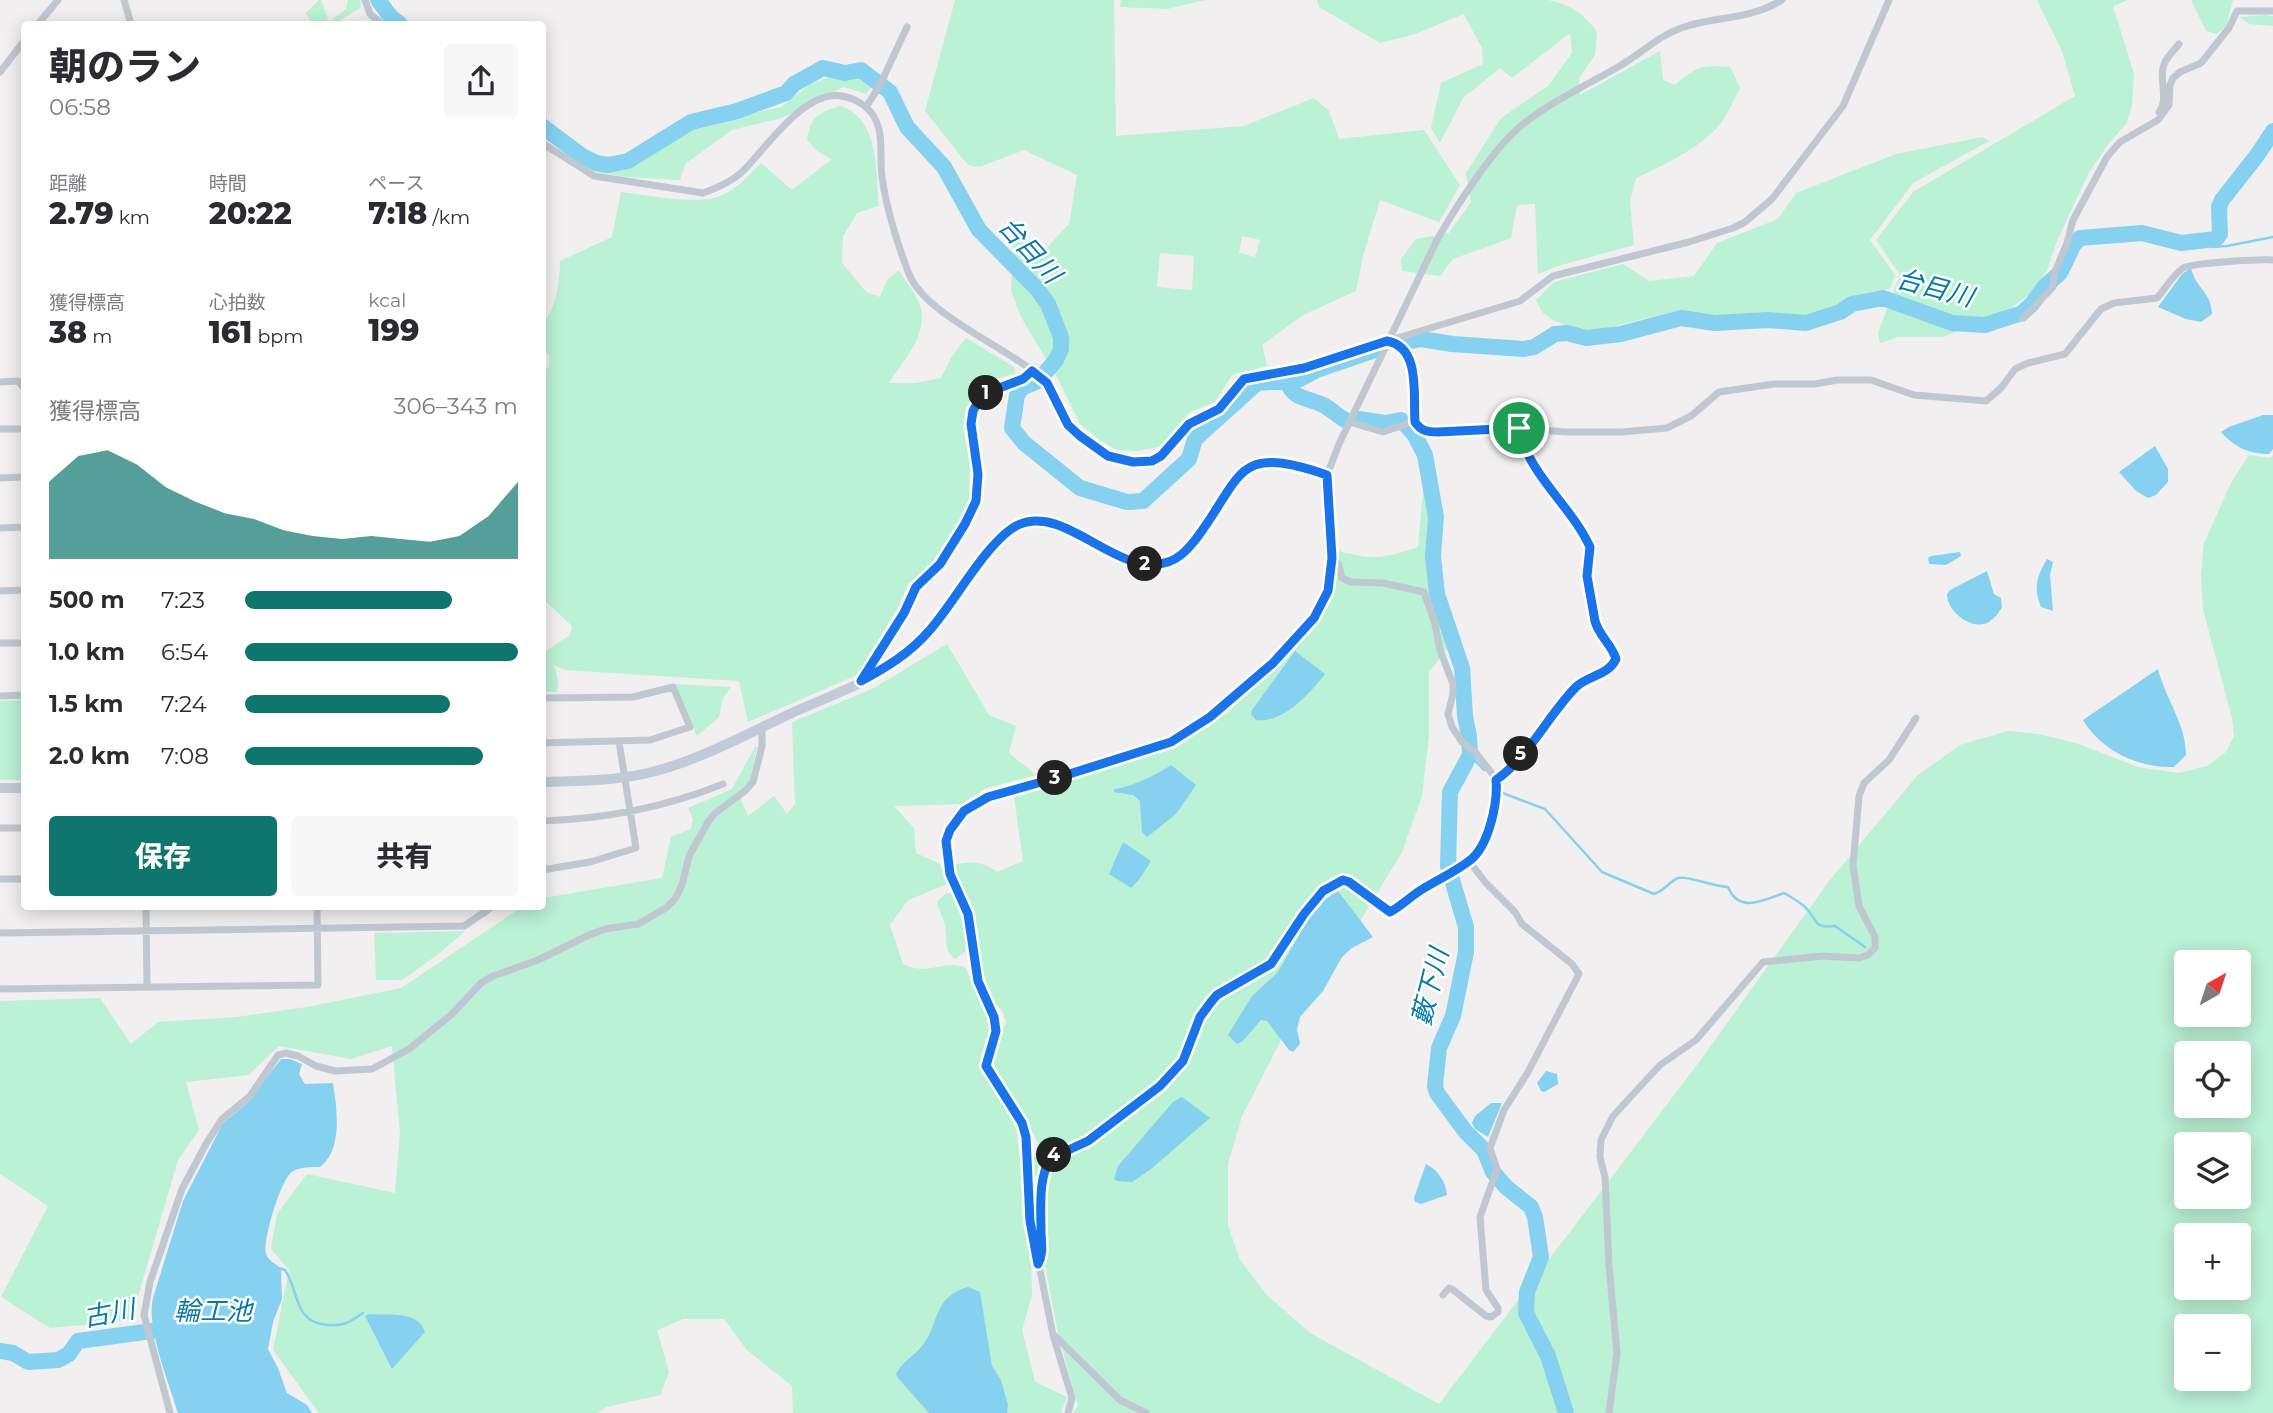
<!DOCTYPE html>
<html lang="ja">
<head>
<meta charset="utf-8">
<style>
  body { margin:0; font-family:Montserrat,"Noto Sans JP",sans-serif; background:#f7f7f7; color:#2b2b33; height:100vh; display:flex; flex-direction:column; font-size:26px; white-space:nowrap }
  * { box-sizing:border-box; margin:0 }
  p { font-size:23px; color:#7c7c81 }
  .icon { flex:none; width:38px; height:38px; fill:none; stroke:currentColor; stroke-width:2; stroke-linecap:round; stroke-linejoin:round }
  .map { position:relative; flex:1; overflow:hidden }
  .panel { position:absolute; left:21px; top:21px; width:525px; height:889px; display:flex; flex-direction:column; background:#fff; border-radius:7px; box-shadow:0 4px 18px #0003 }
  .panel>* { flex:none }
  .needle { width:46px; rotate:39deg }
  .buttons { position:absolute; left:2174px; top:950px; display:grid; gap:14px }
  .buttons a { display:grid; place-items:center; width:77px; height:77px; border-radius:7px; background:#fff; box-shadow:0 4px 18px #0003; font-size:35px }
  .pin { position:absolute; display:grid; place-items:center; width:60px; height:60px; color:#fff; margin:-30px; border:4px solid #fff; border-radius:50%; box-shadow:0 2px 7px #0007 }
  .km { position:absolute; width:35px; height:35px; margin:-18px; border-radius:50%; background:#222; color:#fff; font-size:19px; line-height:35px; text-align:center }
  .round { display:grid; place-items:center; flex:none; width:74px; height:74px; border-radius:7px; background:#f7f7f7 }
  .head { display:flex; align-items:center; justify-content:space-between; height:119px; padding:0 28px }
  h1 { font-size:38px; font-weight:800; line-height:52px }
  .stats { display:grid; grid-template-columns:repeat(3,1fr); gap:10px; height:119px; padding:7px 28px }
  .stats div { display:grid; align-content:center }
  .stats b { font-size:30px; font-weight:800 }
  .stats small { font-size:19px; font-weight:400 }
  .stats p { font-size:19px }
  .chart { height:196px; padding:14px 28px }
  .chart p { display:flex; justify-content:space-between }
  .chart svg { width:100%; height:126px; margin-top:7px; fill:#0f766e; opacity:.7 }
  .action { display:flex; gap:14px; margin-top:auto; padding:14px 28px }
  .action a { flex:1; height:80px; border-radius:7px; background:#0f766e; color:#fff; font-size:28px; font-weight:800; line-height:80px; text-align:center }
  .action a+a { background:#f7f7f7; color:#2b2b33 }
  ul { padding:0 28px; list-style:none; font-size:23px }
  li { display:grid; grid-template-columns:112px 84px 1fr; align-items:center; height:52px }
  li i { height:18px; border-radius:9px; background:#0f766e }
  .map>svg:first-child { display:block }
  .green { fill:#bbf1d4; fill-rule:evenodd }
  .water { fill:#86d1f0 }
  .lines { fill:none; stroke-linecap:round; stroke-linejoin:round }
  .stream { stroke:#86d1f0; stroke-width:2.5 }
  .river { stroke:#86d1f0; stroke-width:16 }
  .street { stroke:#bfc8d1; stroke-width:7 }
  .secondary { stroke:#c0cad9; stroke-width:10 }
  .route-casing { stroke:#fff; stroke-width:14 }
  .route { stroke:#1a73e8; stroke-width:9 }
  .labels { text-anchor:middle; stroke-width:5; stroke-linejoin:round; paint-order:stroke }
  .water-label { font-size:26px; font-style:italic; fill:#077aa8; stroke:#fff }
</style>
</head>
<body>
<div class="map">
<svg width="2273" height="1413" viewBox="0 0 2273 1413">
  <rect width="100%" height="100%" fill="#f1efef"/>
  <path class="green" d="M319,0h2l8,22 17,-13 2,-9h12l1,7 -26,17h-23l-6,-11z
    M955,0h159l2,136 128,-10 70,-28 15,13 10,28 85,-9 36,55 -21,37 -59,-22 -17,56 -7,35 -53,24 -41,30 5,21 -35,9 -17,27 -25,10 -31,35 -23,4 -19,-1 -17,-10 -20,-16 -22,-45 -37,-62 -10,-26 4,-66 25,30 29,-31 8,-49 -53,-25 -45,17 -11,-2 -43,-54zM1242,236l18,4 -5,17 -16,-4zM1160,253l34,3 -2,34 -35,-3z
    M1121,0h85l-39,9 -47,-2z
    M1317,0h231c22,4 36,14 49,32l-2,23 -16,23 1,17 80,-44 3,29 12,5c22,-19 27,-20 55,-18l10,21c-8,16 -16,34 -29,46 -22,19 -49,32 -75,44l-6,24 4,43 -76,21 -20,8 -3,-70 -18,1 -6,33 -58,21 -13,17 -38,-5 -1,-12 15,-20 33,-6 22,-31 -5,-29 35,-55 47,-32 24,-33 -2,-20 -58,45 -12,-10 -37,30 -23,45 -9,-15 10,-45 42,-19 -1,-16 -18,-34 -49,20 -35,9 -61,-36z
    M2037,0h91l-15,6 21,68 -2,32 -5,17 -18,20 -21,31 -31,67 -10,30 -17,23 -19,14 -68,29h-45l-18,6 -2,-10 22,-58 -24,-35 37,-48 162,-96 -13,-45z
    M2191,0h42l-7,26 -9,8 -11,-3z
    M2265,15l8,1v10l-24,-2 -9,-7z
    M862,75l12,8 -8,11 -23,-7 -61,31 -50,12 -47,34 -5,16 -54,-3 -31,-5 -52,-35 -1,-8 51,36 15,5 22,-4 30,-16 36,-24 85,-19 29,-23 23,-8 14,2z
    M840,106c39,11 36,66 39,100l-22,7 -14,23 -1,27 24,29 14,5 7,-17 12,-10c6,11 16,22 20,33 12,30 -16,57 -30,80h27l25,-5 11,-22 14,-18 48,29 1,7 -20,5 -18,14 -11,15 -3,18 7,40 -1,36 -13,24 -25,38 -23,20 -9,22 -42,69 -109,47 -9,-41 -174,-11 -11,-5 4,15 -1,12h-14v-39l27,-18 2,-9 -30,-28v-223l7,-9v-11l-6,-5v-28c13,-10 17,-44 17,-61l52,-24 9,-45c27,3 70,13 96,5 17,-5 32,-22 44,-34l31,27 40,-31 -15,-8 -10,-11c4,-24 11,-27 33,-34z
    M1983,137l6,4 -76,42 -43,57 25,35 -5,14 -26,4 -54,22h-89l-45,-4 -73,18 -25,1 -25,-10 -11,-8 -6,-12 18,-18 69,-18 26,17 45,-5 23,-33 61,-24 18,-26 100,-39z
    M2249,455l21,3 3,-3v958h-1200l5,-7 -20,-73 -22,-114 -3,-59 6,-16c-15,-27 -34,-52 -47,-80l14,-43 -4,-10 -15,-18 -14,-79 -20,-49c19,-4 28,-4 44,7l26,-11 -9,-64 14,-8 89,-24 58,-21 52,-31 85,-82 21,-34 6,-46c35,10 45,7 79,-4l5,-55 4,-2 4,26 -1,58 20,72 -21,26v63l-7,61 -20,56 -67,111 -41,52 -52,101 -14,48v62l12,34 27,35 43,38 129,71 261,-343 129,-180 89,-106 42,-30 48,-14 30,3 38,9 62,24 40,6 29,-7 19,-14 8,-16 -2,-18 -29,-108 -2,-35 3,-32 27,-60zM2186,962h52v53h-52zM2186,1054h52v52h-52zM2186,1144h52v53h-52zM2186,1236h52v52h-52zM2186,1326h52v53h-52z
    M947,644l42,71 27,11 -7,27 27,22 -52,14 -22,15 -68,2 20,22 2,25 24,11 7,20 -39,16 -18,25 13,39c28,13 40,-6 63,4l12,30 12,18v12l-8,35 5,14 21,32 9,24 14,121 1,41 -10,35 13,52 32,15 -6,16h-268l-1,-27 -45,-36 -23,-31h-41l-26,11 12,42 -9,23 -54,12 -8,6h-279l-46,-63 16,-80 -18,-21 6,-35 30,-40 88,19 5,-59 -8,-88 -41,13 -72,-13 -31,29 -62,7 13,48 -21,30 -42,143 -2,17 -84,8 -49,-31 47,-91 -48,-32v-173l100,-3 31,46 27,-22 79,-5 70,-10 94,-19 121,-81 20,-1 1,-8 119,-20 9,-41 20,-8 2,-10 -5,-11 44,-19 23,-42h2l-7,32 -9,21 7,16 26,-20 13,18 8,-10 -3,-82 78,-32z
    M675,684l56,3 -8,11 -4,19 -22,19z
    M24,700v80h-24v-79z
    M952,892l14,40 2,17 -13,10c-12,-9 -7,-20 -10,-33 -2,-8 -6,-16 -8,-24l7,-7z
    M465,931l-28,24 -35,25h-26l-2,-47z"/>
  <path class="water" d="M2191,268c5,21 20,23 21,46l-11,8 -15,-3 -28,-12 24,-33z
    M2263,415h10v34l-4,5c-20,0 -35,-7 -48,-22l8,-5z
    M2155,446l13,23v13l-12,13 -8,3 -12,-7 -17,-19z
    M1960,552l1,4 -15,9 -17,-1 -1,-6 3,-2z
    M2047,559l6,3 -3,13 3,36 -12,-4c-8,-19 -4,-31 6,-48z
    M1987,571l7,23 7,4 1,9c-3,6 -9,13 -15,16 -18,7 -40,-13 -40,-29l3,-4z
    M1295,651l30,23c-16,20 -41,49 -69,46l-5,-6 1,-4z
    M2158,669c8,31 28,55 28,86l-12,12c-36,1 -72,-16 -91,-47z
    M1171,765l25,20 -20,29 -29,23 -5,-5 -2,-31 -7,-6 -19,-3v-3c16,-1 44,-15 57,-24z
    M1123,842l28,19 -12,19 -8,8 -22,-14z
    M1338,891l35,46 -21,11 -10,9 -19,34 -23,26 -3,12 3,15 -7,8 -4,-2 -22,-29 -6,-1 -18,21 -6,3 -9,-9 24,-39 25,-23 40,-68z
    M281,1059h9l12,5 -3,10 6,10 28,-1c4,26 10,66 -13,84 -10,0 -19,0 -27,4 -12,6 -31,71 -27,83 2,7 11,10 15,15l1,30 -9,23 -5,27 10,19 9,25 20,12 5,8h-134c-9,-30 -32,-86 -25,-115l30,-97 40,-78 23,-19z
    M1546,1071l11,3 1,10 -14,8 -3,-1 -4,-8z
    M1182,1097l28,21 -59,51 -19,13 -15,-1 -3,-2 4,-13 55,-64z
    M1491,1103h11l-14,34 -13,-8 -3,-6 3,-7z
    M1426,1164c12,6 20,18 21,31l-26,9 -6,-2 -1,-4z
    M968,1287l12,5 12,74 9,14 7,25 -1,8h-78l-31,-35 -2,-4c7,-13 18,-18 26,-28 17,-20 10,-49 46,-59z
    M369,1314c17,2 49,-5 56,18l-33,37 -27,-53z"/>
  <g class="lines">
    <path class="stream" d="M2205,240l8,7 14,-1 46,-9
      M1470,755l14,15
      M1500,792l45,17 57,63 52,22c10,-3 15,-12 24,-16 7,-3 37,9 50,9 11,27 36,13 56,6 7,4 14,8 20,13 14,12 7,23 31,20l30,21
      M279,1268l6,2c15,22 8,53 43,55 17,1 22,-3 35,-12"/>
    <path class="river" d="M378,0l13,17 9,7
      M542,126l40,30 14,7 12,2 20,-4 63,-39 46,-11 49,-18 8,-9 29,-16 22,5 16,-3 29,22 17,35 37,40 35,63 59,60 10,14 13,33v12l-5,11 -18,21 -16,7 -5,7 -5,33 12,15 56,45 47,14 16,-1 46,-42 6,-20 62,-56 41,-3 19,-10 61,-21
      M1404,342l17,-3 31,5 72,5 10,-2 21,-13 12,-1 19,5 35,-4 60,-16 34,5 53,-3 38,3 34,-11 12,-8 31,-6 69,25 33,2 37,-12 10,-9 12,-17 16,-14 14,-29 6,-6 62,-5 39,10 35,-4 4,-5 -1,-27 3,-7 36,-46 15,-23
      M1288,382c4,18 23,16 37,24 7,4 13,10 20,14
      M1358,419l27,4 16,-3 13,14 11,21 11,62 -3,39 4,38 25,74 3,48 4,20 1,19 -20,37 -2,74 18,61v25l-13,64 -14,32 -4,38 2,7 28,38 19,19 9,22 13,15 25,20 4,10 6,40 -14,35 -1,21 22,43 18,57
      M0,1351l13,2 15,9 30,-2 11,-6 9,-13 74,-10"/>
    <path class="street" d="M124,0l7,24
      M365,0l5,14 12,10
      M38,24l20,-24
      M0,72l24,-31
      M866,107l13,-20 28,-60
      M2159,112c11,-14 -2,-34 6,-50 3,-6 10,-13 14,-18
      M542,143l52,33 109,17c14,-5 30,-12 41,-23 23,-23 61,-81 98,-74 12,2 24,9 31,19 12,19 6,41 9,62 4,30 16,69 27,97 17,42 102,75 137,107 13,12 13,34 25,46 18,20 63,48 89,30 12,-8 17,-24 28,-33 8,-6 20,-8 28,-14 11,-6 20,-22 28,-31l60,-11 30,-11 186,-56 33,-25 136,-34 44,-14 12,-6 27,-23 71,-93 46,-106
      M2023,318l30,-31 1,-13 13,-31 6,-23 34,-63 13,-15 38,-22 11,-15 1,-20 3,-7 7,-6 21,-9 28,-35 8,-17h36
      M1388,341c33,5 25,55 27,80l11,11 76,-5 64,5h55l46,-4 24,-12 28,-24 55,-8h41l22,-4h34l43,15 72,6 16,-14 13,-18 13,-6 37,-9 36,-45 13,-6 43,-5c8,-9 16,-23 26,-30 8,-5 77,-9 90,-8
      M0,382l18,-1 6,7
      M1349,422l34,10 32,-11
      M0,429h24
      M0,478l24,-1
      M0,528l24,-1
      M0,591l24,-1
      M0,643h24
      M861,681c11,-24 30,-44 43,-68 4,-8 6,-17 11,-24 5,-9 16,-15 23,-23 14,-16 32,-43 38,-64 9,-32 -17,-71 2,-100 11,-18 38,-18 54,-31
      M0,696l24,-1
      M542,698l91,-1 40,-10 17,40 -40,13 -108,3
      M1496,780c31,-22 54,-66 80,-93 12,-12 32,-11 40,-28 -4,-14 -18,-23 -21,-38l-8,-44 3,-30c-18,-41 -62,-72 -71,-119
      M542,821c62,-2 124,-14 181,-37
      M0,828h24
      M542,870l48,-8 46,-14 -17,-106
      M0,879h24
      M146,906l1,81
      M0,933l464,-7 25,-17v-3
      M0,989l318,-4 -1,-79
      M1038,1264l4,-9 1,-79 8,-18 37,-17 72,-55 23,-25 17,-44 11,-15 60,-38 33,-50 26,-28 13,-6 6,2 41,30 20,-15 59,-36 19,-27 4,-12 5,-31 -3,-15 -18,-23 -14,-11 -10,-15 -4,-13 5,-20v-10l-13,-34 -5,-26 -11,-32 -41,-9 -32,-1 -9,-4 -4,-15 -6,-5
      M1443,1295l6,-7 3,1 34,27 5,1 7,-5v-4l-12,-18 -6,-73 17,-48 -7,-21 14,-38 24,-38 51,-98 -7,-10 -50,-40 -7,-12 -30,-30 -16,-21
      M1054,1335l66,65 26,13
      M170,1413l-26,-98 6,-33 32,-93 24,-45 16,-25 28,-23 28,-41 8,-2 12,3 18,10 19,5 37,-2 37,-20 43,-35 29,-31 12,-7 45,-16 51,-25 16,-6 33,-5 28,-16 9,-9 7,-14 7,-29 19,-34 6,-8 31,-23 8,-9 9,-36v-19
      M1068,1413l4,-15 -19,-63 -23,-114 -4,-84 -4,-14 -35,-57 9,-35 -2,-14 -16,-36 -10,-67 -18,-40 -4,-33 4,-11 15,-19 23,-14 75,-21 108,-34 39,-25 63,-54 41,-45 14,-27 4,-33 -5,-83 12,-31 98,-204c18,-32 57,-93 85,-115 30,-24 63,-39 96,-58 22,-12 38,-30 63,-39 36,-13 64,-6 101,-28
      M1609,1413l8,-60 -8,-88 -4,-88 -5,-20 1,-17 12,-24 47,-51 36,-25 67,-78 59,-6 37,2 9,-3 7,-7v-11l-16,-31 -6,-40 6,-70 5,-13 25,-23 27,-42"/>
    <path class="secondary" d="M542,782c36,-1 71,-1 106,-9 50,-12 99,-39 146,-61 38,-17 90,-35 120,-65 28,-28 77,-112 107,-123 51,-19 99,60 153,35 11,-5 19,-17 26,-26 11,-14 18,-30 28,-45 26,-39 62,-26 99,-13
      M0,788h24"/>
  </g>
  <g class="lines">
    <g class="route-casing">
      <path id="route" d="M1387,341c34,6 26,54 28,81 6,9 12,10 23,10l81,-4c9,47 52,77 71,119l-3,29 8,45c4,15 17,24 21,38 -8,17 -28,16 -40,28 -27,27 -48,71 -80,93 2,22 -7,67 -27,81 -14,11 -32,19 -48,29 -11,7 -20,16 -31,22l-41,-30 -6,-2 -20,11 -19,23 -33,50 -54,31 -6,7 -11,15 -17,44 -23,25 -72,55 -37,17c-13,19 -10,50 -10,73 0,12 3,22 -3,33l-8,-43 -4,-84 -4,-14 -36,-57 10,-35 -2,-14 -16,-36 -10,-67 -18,-40 -4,-33 4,-11 14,-19 24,-14 75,-21 108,-34 39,-25 63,-54 41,-45 14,-27 4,-33 -5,-83c-93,-32 -83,0 -131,64 -8,10 -16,19 -28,23 -51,17 -102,-59 -150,-37 -30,14 -65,80 -89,106 -19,22 -42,36 -68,50l43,-68 12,-26 24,-23 25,-40 11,-23 2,-27 -7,-50 2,-13 6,-11 7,-7 37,-14 9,-8 15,12 21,42 12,11 28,20 25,6 19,-1 9,-5 28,-32 30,-15 25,-30 60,-11z"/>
    </g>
    <use href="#route" class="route"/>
  </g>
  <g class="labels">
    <g class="water-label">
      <text transform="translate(1030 250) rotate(48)" y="9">台目川</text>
      <text transform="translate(1935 288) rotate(15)" y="9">台目川</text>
      <text transform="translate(1430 987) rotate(-76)" y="9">藪下川</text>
      <text x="213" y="1320">輪工池</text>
      <text transform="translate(109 1313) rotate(-10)" y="9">古川</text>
    </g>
  </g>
</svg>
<div class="buttons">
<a><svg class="needle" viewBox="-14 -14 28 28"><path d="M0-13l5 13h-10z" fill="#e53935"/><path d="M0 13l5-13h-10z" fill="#7c7c81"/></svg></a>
<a><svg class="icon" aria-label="locate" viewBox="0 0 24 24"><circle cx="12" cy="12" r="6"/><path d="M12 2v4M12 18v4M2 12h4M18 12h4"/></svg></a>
<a><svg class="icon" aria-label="layers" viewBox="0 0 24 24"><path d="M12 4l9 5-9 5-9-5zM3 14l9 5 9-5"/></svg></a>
<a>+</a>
<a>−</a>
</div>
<div class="pin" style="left:1519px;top:428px;background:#1e9e55"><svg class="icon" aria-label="arrive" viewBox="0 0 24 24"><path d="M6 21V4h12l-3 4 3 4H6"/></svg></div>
<b class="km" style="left:986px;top:393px">1</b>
<b class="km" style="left:1145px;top:564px">2</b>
<b class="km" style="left:1055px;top:778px">3</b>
<b class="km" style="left:1054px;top:1155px">4</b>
<b class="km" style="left:1521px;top:754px">5</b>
<section class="panel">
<div class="head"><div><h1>朝のラン</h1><p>06:58</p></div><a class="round"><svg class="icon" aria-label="share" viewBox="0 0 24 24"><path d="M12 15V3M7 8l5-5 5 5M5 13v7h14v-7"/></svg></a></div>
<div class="stats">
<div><p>距離</p><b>2.79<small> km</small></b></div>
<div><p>時間</p><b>20:22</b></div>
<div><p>ペース</p><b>7:18<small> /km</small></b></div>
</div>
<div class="stats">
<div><p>獲得標高</p><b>38<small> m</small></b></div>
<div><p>心拍数</p><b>161<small> bpm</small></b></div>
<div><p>kcal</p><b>199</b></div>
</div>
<div class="chart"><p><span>獲得標高</span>306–343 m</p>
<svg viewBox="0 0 160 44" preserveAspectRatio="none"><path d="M0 44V17L10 8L20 6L30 11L40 19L50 24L60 28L70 30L80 34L90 36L100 37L110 36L120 37L130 38L140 36L150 29L160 17V44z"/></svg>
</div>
<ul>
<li><b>500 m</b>7:23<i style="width:76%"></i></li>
<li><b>1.0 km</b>6:54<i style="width:100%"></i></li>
<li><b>1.5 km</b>7:24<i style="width:75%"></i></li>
<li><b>2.0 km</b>7:08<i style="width:87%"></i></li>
</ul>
<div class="action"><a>保存</a><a>共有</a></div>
</section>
</div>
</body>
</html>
